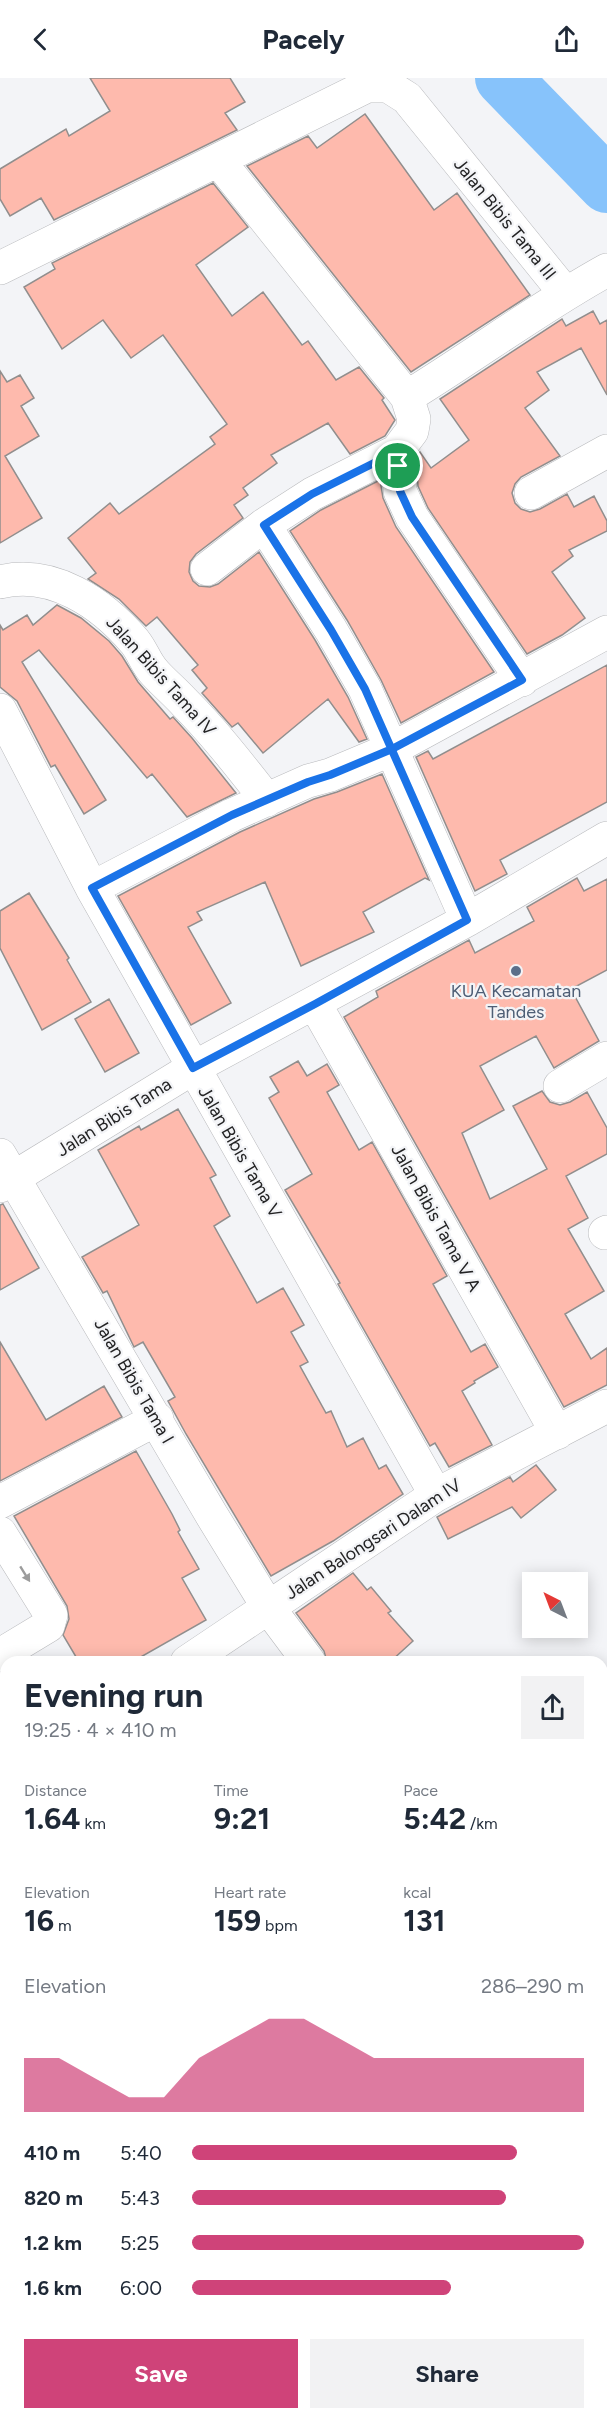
<!DOCTYPE html>
<html lang="en">
<head>
<meta charset="utf-8">
<style>
  body { margin:0; font-family:Figtree,sans-serif; background:#f2f2f3; color:#1f2937; height:100vh; display:flex; flex-direction:column; font-size:22px; white-space:nowrap }
  * { box-sizing:border-box; margin:0 }
  p { font-size:20px; color:#747a83 }
  .icon { flex:none; width:33px; height:33px; fill:none; stroke:currentColor; stroke-width:2; stroke-linecap:round; stroke-linejoin:round }
  .map { position:relative; flex:1; overflow:hidden }
  .side { position:absolute; left:0px; top:1578px; width:608px; height:764px; display:flex; flex-direction:column; background:#fff; border-radius:18px 18px 0 0; box-shadow:0 3px 15px #0003 }
  .side>* { flex:none }
  .needle { width:39px; rotate:318deg }
  .tools { position:absolute; left:522px; top:1494px; display:grid; gap:12px }
  .tools a { display:grid; place-items:center; width:66px; height:66px; border-radius:0px; background:#fff; box-shadow:0 3px 15px #0003; font-size:30px }
  .pin { position:absolute; display:grid; place-items:center; width:51px; height:51px; color:#fff; margin:-26px; border:3px solid #fff; border-radius:50%; box-shadow:0 2px 6px #0007 }
  .round { display:grid; place-items:center; flex:none; width:63px; height:63px; border-radius:0px; background:#f2f2f3 }
  .headline { display:flex; align-items:center; justify-content:space-between; height:102px; padding:0 24px }
  h1 { font-size:33px; font-weight:700; line-height:45px }
  .figures { display:grid; grid-template-columns:repeat(3,1fr); gap:9px; height:102px; padding:6px 24px }
  .figures div { display:grid; align-content:center }
  .figures b { font-size:30px; font-weight:700 }
  .figures small { font-size:16px; font-weight:400 }
  .figures p { font-size:16px }
  .chart { height:168px; padding:12px 24px }
  .chart p { display:flex; justify-content:space-between }
  .chart svg { width:100%; height:108px; margin-top:6px; fill:#cf4379; opacity:.7 }
  .action { display:flex; gap:12px; margin-top:auto; padding:12px 24px }
  .action a { flex:1; height:69px; border-radius:0px; background:#cf4379; color:#fff; font-size:24px; font-weight:700; line-height:69px; text-align:center }
  .action a+a { background:#f2f2f3; color:#1f2937 }
  ul { padding:0 24px; list-style:none; font-size:20px }
  li { display:grid; grid-template-columns:96px 72px 1fr; align-items:center; height:45px }
  li i { height:15px; border-radius:8px; background:#cf4379 }
  header { display:flex; justify-content:space-between; align-items:center; height:78px; padding:0 24px; background:#fff; font-size:27px; font-weight:700 }
  .map>svg:first-child { display:block }
  .lines { fill:none; stroke-linecap:round; stroke-linejoin:round }
  .river { stroke:#87c3fb; stroke-width:56 }
  .building { fill:#febaad; stroke:#918e8d; stroke-width:1.5 }
  .minor-casing { stroke:#b9babd; stroke-width:34 }
  .minor { stroke:#fff; stroke-width:33 }
  .oneway { fill:#9c9c9c }
  .route-casing { stroke:#fff; stroke-width:12 }
  .route { stroke:#1a73e8; stroke-width:8 }
  .service-dot { fill:#5c6f8a; stroke:#f3f4f7; stroke-width:2 }
  .labels { text-anchor:middle; stroke-width:4.5; stroke-linejoin:round; paint-order:stroke }
  .street-label { font-size:18px; fill:#232324; stroke:#f3f4f7 }
  .service-label { font-size:18px; fill:#4e5e75; stroke:#f3f4f7 }
</style>
</head>
<body>
<header><svg class="icon" aria-label="back" viewBox="0 0 24 24"><path d="M15 5l-7 7 7 7"/></svg>Pacely<svg class="icon" aria-label="share" viewBox="0 0 24 24"><path d="M12 15V3M7 8l5-5 5 5M5 13v7h14v-7"/></svg></header>
<div class="map">
<svg width="607" height="2341" viewBox="0 0 607 2341">
  <rect width="100%" height="100%" fill="#f3f4f7"/>
  <g class="lines">
    <path class="river" d="M503,0l104,107"/>
  </g>
  <path class="building" d="M90,0h140l15,24 -20,11 12,17 -183,90 -13,-22 -31,18 -10,-17v-30l66,-40 3,7 41,-25z
    M365,36l69,96 23,-17 73,102 -119,77 -164,-206 61,-30 9,12z
    M213,105l35,44 -52,38 36,51 31,-24 39,53 6,-4 28,39 23,-13 25,31 -2,2 13,20 -10,16 -35,18 -22,-31 -57,32 6,8 -34,25 5,7 -14,10 9,13 -47,36 -6,8 -1,10 4,9 6,5 11,1 8,-3 41,-32 56,88 33,57 19,42 -8,3 -31,-43 -65,54 -25,-30 -6,4 -30,-34 5,-5 -15,-18 6,-5 -41,-48 -11,9 -27,-27 -31,-20 8,-6 -28,-35 42,-35 9,11 96,-70 -5,-7 17,-13 -64,-89 -32,23 -28,-38 -41,29 -38,-62 31,-18 -3,-6z
    M593,233l7,13 7,-4v75l-26,-47 -44,24 12,18 -24,18 35,48 -39,21 -6,7 -3,9 3,10 6,6 9,3 10,-3 27,-15 7,13 20,-11 13,25v10l-38,19 4,6 -21,16 33,46 -23,17 -35,19 -99,-146 -10,-22 -2,-29 4,-5 11,16 38,-28 -29,-41 122,-80 4,7z
    M0,293l7,11 13,-7 14,23 -13,8 18,30 -34,20 37,62 -42,25z
    M380,402l3,18 13,29 98,145 -93,51 -20,-43 -34,-60 -57,-89 31,-21z
    M57,527l24,13 28,23 13,15 16,26 32,37 3,-2 19,21 44,55 -49,24 -35,-43 -5,4 -108,-128 -17,12 84,138 -22,14 -29,-49 -4,2 -34,-66 -17,-14v-62l3,5 24,-15 6,10z
    M607,587v137l-107,58 7,14 -32,17 -59,-134 12,-6 5,8z
    M382,696l47,106 -4,-2 -62,34 11,20 -73,34 -36,-84 -68,30 5,8 -14,7 43,76 -40,22 -73,-129 122,-64 74,-33 23,-7z
    M577,800l7,13 23,-12v91l-36,19 28,52 -45,27 -18,-32 -56,30 24,44 -42,23 28,66 57,-30 -34,-63 29,-15 8,11 10,3 10,-3 17,-10 20,36v26l-41,22 22,42 -20,11 36,62 -39,23 26,45 16,-11v37l-43,22 -220,-390 34,-20 -2,-6 93,-51 6,13 59,-32 -7,-14z
    M29,815l40,65 -2,2 24,42 -49,28 -42,-82v-37z
    M109,921l30,54 -34,19 -30,-53z
    M298,983l9,15 20,-12 12,21 -12,7 32,58 13,-8 75,134 -14,8 38,68 14,-8 13,23 -24,14 1,2 -13,8 30,54 -43,22 -14,-24 -5,3 -92,-162 2,-1 -55,-93 27,-16 -43,-76 10,-6 -9,-15z
    M178,1031l38,66 -6,3 20,38 -16,10 43,77 26,-15 21,37 -13,7 17,30 -8,4 26,47 5,-2 16,36 16,-9 16,31 7,-4 17,29 -70,47 -62,35 -85,-142 -18,-33 7,-4 -32,-55 -9,5 -27,-56 -4,2 -21,-36 57,-32 -41,-75 41,-24 2,4z
    M3,1126l36,64 -39,22v-85z
    M0,1264l46,78 58,-34 18,31 -122,64z
    M136,1373l36,63 8,16 -2,2 21,37 -17,9 24,42 -74,42h-53l-16,-27 6,-16 -2,-13 -53,-90z
    M536,1387l20,25 -35,28 -9,-11 -64,32 -11,-22 73,-40 3,5z
    M353,1495l14,17 4,-3 20,24 -3,2 25,28 -23,21h-63l-3,-11 -28,-38z"/>
  <g class="lines">
    <g class="minor-casing">
      <path id="minor" d="M219,83l188,236 7,22 -2,12 -15,20 1,15 2,25 12,26 110,163
        M0,190l367,-182h21l19,12 158,195
        M407,319c67,-41 131,-89 200,-127
        M531,415l76,-42
        M264,447l67,105 34,59 102,231
        M207,491l57,-44 48,-31 85,-43
        M0,504c52,-13 102,21 135,60 8,10 11,22 20,31 9,10 20,19 29,29 30,30 57,65 83,98
        M0,632l92,178 344,607
        M92,810l140,-73 76,-34 22,-6 62,-26 215,-117
        M315,926l242,429
        M560,1008l47,-28
        M0,1077l211,359 57,93 41,55
        M0,1108l193,-118 274,-148 140,-82
        M605,1155l2,-1
        M0,1424l157,-83
        M0,1455l51,82 -3,11 -48,29
        M187,1584l249,-167 171,-89
        M0,1789l6,10
        M0,2118l6,-6
        M602,2280l5,8
        M138,2336l4,5
        M332,2336l4,5
        M518,2336l4,5
        M76,2341l7,-5
        M236,2341l8,-5"/>
    </g>
    <use href="#minor" class="minor"/>
  </g>
  <defs><path id="oneway-solid" d="M-6-.8H1V-3.2L6.5 0L1 3.2V.8H-6Z" transform="scale(1.5)"/></defs>
  <use class="oneway" href="#oneway-solid" transform="translate(25 1496) rotate(58)"/>
  <g class="lines">
    <g class="route-casing">
      <path id="route" d="M398,388l2,25 12,26 110,163 -130,69 -62,26 -22,7 -76,33 -140,73 101,180 122,-64 152,-84 -102,-231 -34,-59 -67,-105 48,-31 86,-43v15"/>
    </g>
    <use href="#route" class="route"/>
  </g>
  <circle class="service-dot" cx="516" cy="893" r="6"/>
  <g class="labels">
    <g class="street-label">
      <text transform="translate(505 141) rotate(51)" y="6">Jalan Bibis Tama III</text>
      <text transform="translate(161 598) rotate(48)" y="6">Jalan Bibis Tama IV</text>
      <text transform="translate(114 1039) rotate(-32)" y="6">Jalan Bibis Tama</text>
      <text transform="translate(240 1074) rotate(60)" y="6">Jalan Bibis Tama V</text>
      <text transform="translate(436 1140) rotate(61)" y="6">Jalan Bibis Tama V A</text>
      <text transform="translate(134 1303) rotate(60)" y="6">Jalan Bibis Tama I</text>
      <text transform="translate(373 1461) rotate(-33)" y="6">Jalan Balongsari Dalam IV</text>
    </g>
    <g class="service-label">
      <text x="516" y="919">KUA Kecamatan<tspan x="516" dy="21">Tandes</tspan></text>
    </g>
  </g>
</svg>
<div class="tools">
<a><svg class="needle" viewBox="-14 -14 28 28"><path d="M0-13l5 13h-10z" fill="#e53935"/><path d="M0 13l5-13h-10z" fill="#747a83"/></svg></a>
</div>
<div class="pin" style="left:398px;top:388px;background:#1e9e55"><svg class="icon" aria-label="arrive" viewBox="0 0 24 24"><path d="M6 21V4h12l-3 4 3 4H6"/></svg></div>
<section class="side">
<div class="headline"><div><h1>Evening run</h1><p>19:25 · 4 × 410 m</p></div><a class="round"><svg class="icon" aria-label="share" viewBox="0 0 24 24"><path d="M12 15V3M7 8l5-5 5 5M5 13v7h14v-7"/></svg></a></div>
<div class="figures">
<div><p>Distance</p><b>1.64<small> km</small></b></div>
<div><p>Time</p><b>9:21</b></div>
<div><p>Pace</p><b>5:42<small> /km</small></b></div>
</div>
<div class="figures">
<div><p>Elevation</p><b>16<small> m</small></b></div>
<div><p>Heart rate</p><b>159<small> bpm</small></b></div>
<div><p>kcal</p><b>131</b></div>
</div>
<div class="chart"><p><span>Elevation</span>286–290 m</p>
<svg viewBox="0 0 160 44" preserveAspectRatio="none"><path d="M0 44V22L10 22L20 30L30 38L40 38L50 22L60 14L70 6L80 6L90 14L100 22L110 22L120 22L130 22L140 22L150 22L160 22V44z"/></svg>
</div>
<ul>
<li><b>410 m</b>5:40<i style="width:83%"></i></li>
<li><b>820 m</b>5:43<i style="width:80%"></i></li>
<li><b>1.2 km</b>5:25<i style="width:100%"></i></li>
<li><b>1.6 km</b>6:00<i style="width:66%"></i></li>
</ul>
<div class="action"><a>Save</a><a>Share</a></div>
</section>
</div>
</body>
</html>
